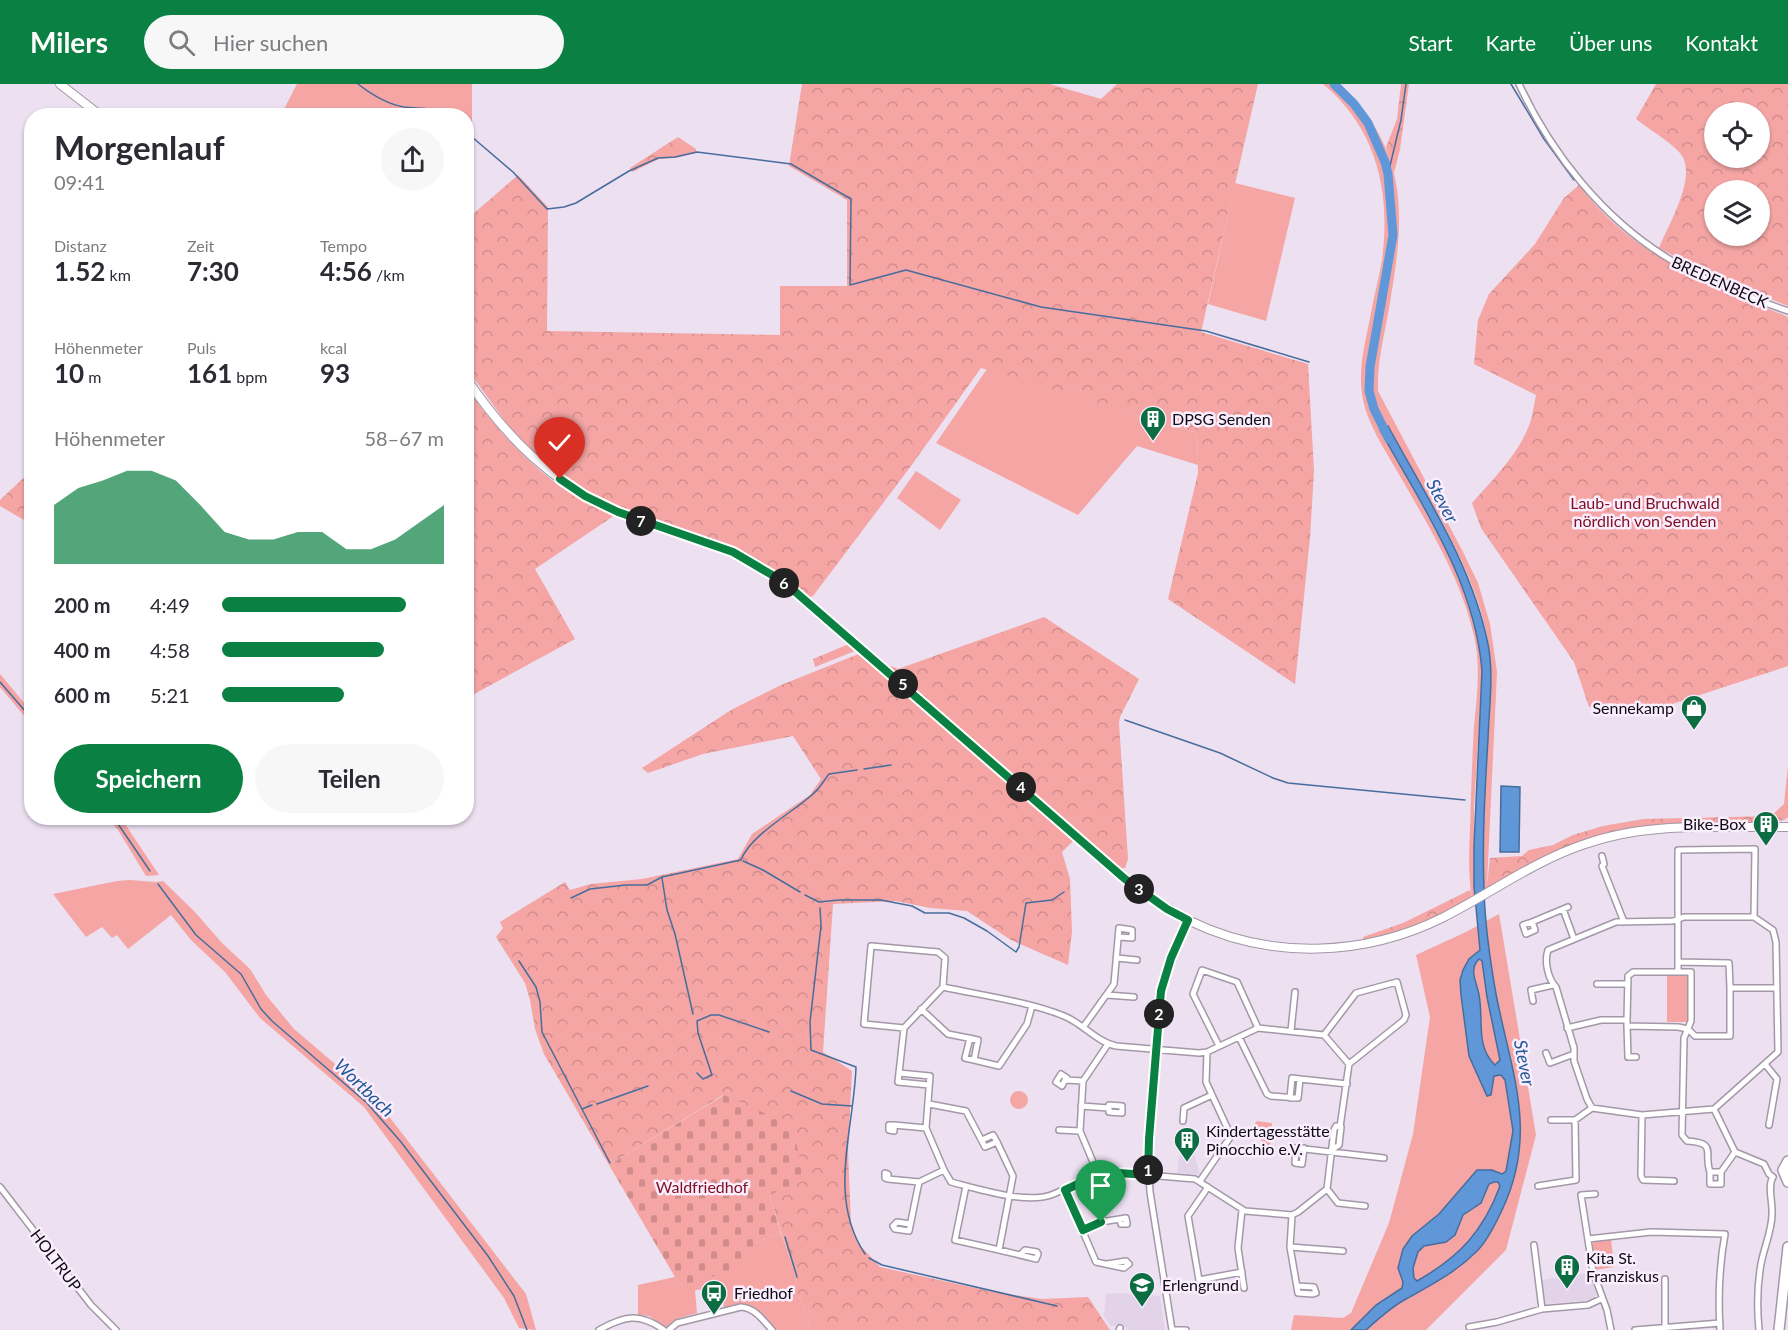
<!DOCTYPE html>
<html lang="de">
<head>
<meta charset="utf-8">
<style>
  body { margin:0; font-family:Lato,sans-serif; background:#f7f7f7; color:#2b2b33; height:100vh; display:flex; flex-direction:column; font-size:22px; white-space:nowrap }
  * { box-sizing:border-box; margin:0 }
  p { font-size:20px; color:#7c7c81 }
  .icon { flex:none; width:33px; height:33px; fill:none; stroke:currentColor; stroke-width:2; stroke-linecap:round; stroke-linejoin:round }
  .map { position:relative; flex:1; overflow:hidden }
  .side { position:absolute; left:24px; top:24px; width:450px; height:717px; display:flex; flex-direction:column; background:#fff; border-radius:24px; box-shadow:0 2px 4px #0004 }
  .side>* { flex:none }
  .fabs { position:absolute; left:1704px; top:18px; display:grid; gap:12px }
  .fabs a { display:grid; place-items:center; width:66px; height:66px; border-radius:50%; background:#fff; box-shadow:0 2px 4px #0004; font-size:30px }
  .pin { position:absolute; display:grid; place-items:center; width:51px; height:51px; color:#fff; margin:-62px -26px; border-radius:50% 50% 50% 0; rotate:-45deg; box-shadow:0 0 6px #0007 }
  .pin .icon { rotate:45deg }
  .km { position:absolute; width:30px; height:30px; margin:-15px; border-radius:50%; background:#222; color:#fff; font-size:16px; line-height:30px; text-align:center }
  .round { display:grid; place-items:center; flex:none; width:63px; height:63px; border-radius:32px; background:#f7f7f7 }
  .headline { display:flex; align-items:center; justify-content:space-between; height:102px; padding:0 30px }
  h1 { font-size:33px; font-weight:700; line-height:45px }
  .figures { display:grid; grid-template-columns:repeat(3,1fr); gap:9px; height:102px; padding:6px 30px }
  .figures div { display:grid; align-content:center }
  .figures b { font-size:26px; font-weight:700 }
  .figures small { font-size:16px; font-weight:400 }
  .figures p { font-size:16px }
  .chart { height:168px; padding:12px 30px }
  .chart p { display:flex; justify-content:space-between }
  .chart svg { width:100%; height:108px; margin-top:6px; fill:#0b8043; opacity:.7 }
  .button { display:flex; gap:12px; margin-top:auto; padding:12px 30px }
  .button a { flex:1; height:69px; border-radius:36px; background:#0b8043; color:#fff; font-size:24px; font-weight:700; line-height:69px; text-align:center }
  .button a+a { background:#f7f7f7; color:#2b2b33 }
  ul { padding:0 30px; list-style:none; font-size:20px }
  li { display:grid; grid-template-columns:96px 72px 1fr; align-items:center; height:45px }
  li i { height:15px; border-radius:8px; background:#0b8043 }
  header { display:flex; align-items:center; gap:36px; box-sizing:border-box; height:84px; padding:0 30px; background:#0b8043; color:#fff }
  header strong { font-size:28px }
  nav { display:flex; gap:33px; margin-inline-start:auto; font-size:21px }
  .search { width:420px; height:54px; background:#f7f7f7; display:flex; align-items:center; gap:15px; box-sizing:border-box; padding:0 21px; border-radius:33px; color:#7c7c81; font-size:22px }
  .map>svg:first-child { display:block }
  .built { fill:#e3d3e9 }
  .green { fill:#f4a5a4 }
  .forest { fill:url(#forest-crowns); fill-rule:evenodd }
  .cemetery { fill:url(#cemetery-stones) }
  .water { fill:#5f97d9; stroke:#476d9d; stroke-width:1.5; fill-rule:evenodd }
  .lines { fill:none; stroke-linecap:round; stroke-linejoin:round }
  .stream { stroke:#476d9d; stroke-width:1.5 }
  .river { stroke:#5f97d9; stroke-width:9 }
  .minor-casing { stroke:#a398a7; stroke-width:8 }
  .secondary-casing { stroke:#a398a7; stroke-width:10 }
  .primary-casing { stroke:#a398a7; stroke-width:12 }
  .minor { stroke:#fff; stroke-width:5 }
  .secondary { stroke:#fff; stroke-width:8 }
  .primary { stroke:#fff; stroke-width:9 }
  .route-casing { stroke:#fff; stroke-width:12 }
  .route { stroke:#0b8043; stroke-width:8 }
  .labels { text-anchor:middle; stroke-width:5; stroke-linejoin:round; paint-order:stroke }
  .street-label { font-size:16px; fill:#0f0b11; stroke:#f9edfe }
  .poi-label { font-size:16px; fill:#0f0b11; stroke:#f9edfe; text-anchor:start }
  .park-label { font-size:16px; fill:#7f0e1f; stroke:#f9edfe }
  .water-label { font-size:18px; font-style:italic; fill:#1f5895; stroke:#f9edfe }
</style>
</head>
<body>
<header>
<strong>Milers</strong>
<div class="search"><svg class="icon" aria-label="search" viewBox="0 0 24 24"><circle cx="10" cy="10" r="6"/><path d="M15 15l6 6"/></svg>Hier suchen</div>
<nav><a>Start</a><a>Karte</a><a>Über uns</a><a>Kontakt</a></nav>
</header>
<div class="map">
<svg width="1788" height="1246" viewBox="0 0 1788 1246">
  <defs>
    <pattern id="forest-crowns" width="20" height="18" patternUnits="userSpaceOnUse" patternTransform="scale(1.5)"><rect width="20" height="18" fill="#f4a5a4"/><path d="M2 6a3 3 0 1 1 6 0M12 15a3 3 0 1 1 6 0" fill="none" stroke="#d08d8c"/></pattern>
    <pattern id="cemetery-stones" width="16" height="16" patternUnits="userSpaceOnUse" patternTransform="scale(1.5)"><rect width="16" height="16" fill="#f4a5a4"/><path d="M2 7V4a2 2 0 0 1 4 0v3zM10 15v-3a2 2 0 0 1 4 0v3z" fill="#d08d8c"/></pattern>
  </defs>
  <rect width="100%" height="100%" fill="#ece0f1"/>
  <path class="built" d="M1180,1067l14,1 6,23 -23,-2z
    M1590,1189l6,22 -5,5 -46,4 -4,-24z
    M1118,1209l42,3 5,34h-38l-1,-3 -16,-1 -6,-10 2,-22z"/>
  <path class="green" d="M297,0h175v43l-5,8 -1,-19 -185,-1z
    M1323,0h17c73,71 64,138 48,230 -5,26 -11,51 -10,77l85,161 15,31 12,41 7,48 -10,212 2,3 -5,2c-1,-44 0,-88 3,-133 2,-35 7,-74 2,-110 -12,-76 -64,-152 -101,-220l-7,4 68,126 15,30 16,61 2,24 -8,138v77l2,9 -4,3c-4,-22 -3,-46 -2,-68 1,-35 2,-69 4,-104 3,-30 7,-61 0,-90 -13,-58 -45,-109 -74,-160 -14,-25 -34,-53 -38,-82 -4,-28 4,-54 9,-81 3,-18 8,-35 11,-53 9,-68 -5,-131 -59,-176z
    M1235,99l60,15 -29,123 -58,-17z
    M987,285l210,64 1,32 -61,-19 -59,69 -142,-72z
    M916,387l45,29 -21,30 -43,-32z
    M0,590l31,37v13l-31,-37z
    M108,734h13l38,57 -13,1 -28,-46z
    M130,796l25,2 8,-1 31,30 28,32 28,26 16,26 28,34 80,68 152,197 10,36 -17,-2 -15,-30 -140,-191 -104,-89 -35,-46 -34,-32 -20,-25 -43,34 -11,-14 -5,3 -10,-11 -16,10 -33,-43 64,-13z
    M1499,830l37,221 -30,115 -80,80h-135l3,-15 49,3 8,-5 38,-90 24,-89 17,-117 -14,-62 50,-23z
    M1667,892h20v46h-20z
    M1010 1016a9 9 0 1 1 18 0a9 9 0 1 1-18 0Z
    M1257,1037l15,2 -2,28 -3,1 -13,-27z
    M781,1149l15,44 -1,9 16,44h-35c-20,-23 -20,-27 -52,-21l-3,-21 -26,2 2,23 -18,5 -14,10 -16,-12 -11,-1v-30l37,-8 8,10 72,-44z
    M1611,1155l3,28 -19,3 -4,-24 4,-5z"/>
  <path class="forest" d="M802,0h248l51,15 16,-15h141l-57,248 107,32 6,107 -4,67 -15,146 -127,-85 30,-126 -1,-40 -216,-65 -70,98 -98,130 -3,1 -58,-41 -16,-7 -91,-31 -57,-24 -51,-38 -22,-21 -48,-66 -1,-149 52,-45 30,32 -1,124 233,4v-49h67v-86l-58,-34z
    M1401,0h8l-9,65 -6,24 -8,-26 11,-28z
    M1656,0h132v222l-76,-30 -53,-28c9,-23 40,-73 21,-95 -12,-13 -30,-23 -44,-34zM1714,28h46v46h-46zM1714,106h46v46h-46z
    M678,53l18,12v4l-21,5 -16,1 -27,13 -2,-4z
    M1579,101c54,72 130,99 209,132v349l-137,45 -14,1 -27,-9 -21,4 -15,-45 -93,-134 -9,-25c21,-24 47,-49 58,-80 3,-9 4,-19 6,-28l-62,-31 4,-44 11,-26 46,-50 29,-46z
    M466,303c31,44 68,85 115,113 11,6 23,10 34,15l-80,54 40,70 -108,59z
    M31,387v53l-31,-18v-6z
    M1044,533l95,62 -19,38 -1,6 9,136 -3,9 -6,1 -231,-204 10,4z
    M849,560l6,4v3l-40,16 -2,-8z
    M861,569l213,187 -12,12 8,27 2,53 -4,33 -57,-25 -44,-29 -37,-3 -34,-7 -63,3 -10,148 29,19 -4,80 3,72 7,20 22,24 114,25 48,7 46,-2 22,33h-299l-16,-44 1,-9 -27,-82 -46,-100 -114,70 -65,-111 -9,-25 -5,-29 -5,-17 -29,-46 7,-9 -3,-6 65,-40 5,8 21,-6 51,-5 96,-20 14,-25 58,-39 11,-16 -28,-43 -90,18 -55,19 -6,-5 89,-58 50,-25z
    M1788,682v51l-4,3 -16,3c-64,1 -131,-3 -192,20 -30,11 -57,30 -87,44l-2,-3 3,-26 32,-2 7,-6 24,-5 20,-10 30,-9 41,-7 127,-3 13,-12z
    M1470,806l2,8c-37,20 -68,33 -109,43v-4l40,-14z"/>
  <path class="cemetery" d="M724,1011l67,30 15,55 -37,15 12,38 -26,10 -10,22 -62,22 -8,-10 -66,-112z"/>
  <path class="water" d="M1388,342c38,70 84,139 100,218 6,30 1,65 0,95 -3,50 -6,101 -4,151 1,35 6,70 12,104 15,78 43,138 6,216 -6,13 -15,32 -26,42 -21,21 -45,33 -70,47 -15,8 -28,20 -40,31h-15l25,-25 26,-17 1,-6 -5,-14 5,-19 9,-13 27,-22 38,-44h15l10,4 4,-3 7,-40 -8,-51 -4,-5 -7,1 -3,19 -4,1 -18,-40 -8,-61 -1,-15 3,-10 6,-11 11,-9 -6,-64v-40l8,-175c-7,-89 -60,-165 -102,-241zM1479,875l3,2 5,36 13,63 -5,5c-20,-19 -11,-45 -16,-70 -2,-13 -11,-25 0,-36zM1494,1098h4l2,4c-17,46 -41,71 -83,95l-3,-3 -1,-10 5,-16 6,-6 22,-4 9,-7 8,-20 18,-12 8,-19z
    M1501,702l19,1 -1,65h-19z"/>
  <g class="lines">
    <path class="stream" d="M358,0c14,11 28,20 46,23 15,2 29,-1 41,9
      M1511,0l33,55 30,41
      M472,53l41,35 34,37 17,-2 12,-4 53,-32 29,-13 17,-1 22,-5 94,12 60,35 -1,86 56,-15 135,37 165,24 103,31
      M1388,90l13,-54 5,-36
      M0,598l32,37
      M1125,636l95,33 53,25 15,5 177,17
      M864,685l27,-4
      M114,734l36,53
      M743,777l20,9 37,22
      M662,794l5,32 8,24 18,80
      M158,800l38,51 45,39 20,35 11,12 95,82 34,39 87,114 26,40 13,34
      M805,811l14,7 20,-2h42l31,6 13,7h24l15,5 23,13 29,21 3,-5 7,-44 26,-3 12,-8
      M571,814l19,-9 36,-4h21l15,-8 79,-17c10,-26 53,-48 73,-67 6,-5 10,-13 15,-19l28,-4
      M820,824l1,18 -11,96 1,28 45,17c-2,63 -29,130 9,187
      M519,877l17,26 4,15 2,30 68,131
      M697,989l6,6 9,-4 -14,-42 -1,-12 14,-6h8l50,17
      M791,1007l31,13 30,2
      M597,1020l51,-18
      M582,1025l10,-4
      M785,1153l12,40
      M869,1174l13,7 175,41"/>
    <path class="river" d="M1334,0l20,20 14,19 17,39 3,12 5,61 -23,132 -1,24 5,18 15,30"/>
    <g class="minor-casing">
      <path id="minor" d="M1519,0c32,69 83,133 147,173 35,23 82,40 122,54
        M1602,772l2,8 -2,2 22,56
        M1563,825l11,30
        M1684,833h70l19,13 3,12 2,110 -64,57 -72,6 -50,-7 -5,-9 -13,-38v-13l-18,-61c-8,-8 -12,-26 -8,-37l68,-28 57,-1z
        M1532,838l-9,3 3,9 9,-4 -3,-8 36,-15
        M1117,874l20,2
        M1678,878l51,1 1,25
        M1597,900h30
        M1107,911l27,2
        M1533,917l-2,-11 22,-5
        M921,925l27,25 30,6 -4,20 25,6 28,-42 5,-18
        M1627,936l1,-44 5,-4h45
        M1084,942l30,-42 5,-56 13,2v8l-13,-1
        M1627,942l1,31h8
        M904,944l-40,-4 7,-78 67,6 7,6 -2,29
        M1567,944l34,-8h26v6l51,1 10,2 7,7h35v-48h45
        M1291,947l4,-39
        M1324,951l32,-42 41,-11 9,33 -2,5 -55,44
        M1239,953l28,57 4,2 27,2 2,-19 47,5
        M970,954l-5,20 9,2
        M1219,962l-26,-52 9,-24 35,12 21,46
        M1546,969l4,10 24,-9
        M1765,980l12,15 -8,46
        M899,989l5,-45 39,-41c37,8 87,15 121,29 18,7 33,26 52,30l83,7 8,-1 51,-24 66,7 25,29 -9,63
        M1065,996l-3,6 -6,-4 5,-8 6,4 -2,2 18,1
        M929,1001l-31,-3 1,-9 31,3 -4,52 18,42 7,12c27,7 74,22 100,13 20,-7 39,-23 60,-23l84,7 50,32 47,4 6,-3 29,-23 7,-59 2,-4 5,1 -2,18 -6,4
        M1290,1014l2,-20 8,1
        M929,1020l37,7 19,36 12,-5 -4,-7 -11,5
        M1081,1022l28,2v4l13,1v-7l-13,-1v3
        M1714,1025l21,43 29,12 5,10 4,3c-6,9 0,26 -1,37 0,17 -8,33 -11,50 -4,22 -4,45 -2,66
        M1642,1031l-1,61 2,4 31,1
        M1551,1036h24
        M1183,1037l1,-13 28,-13
        M894,1041v6l-5,-1v-5h5l32,3
        M1059,1046l21,1
        M997,1058l16,34 -14,74
        M1304,1064l-2,16 -7,-1 1,-15 88,10
        M1710,1088v12h11v-12h-11c-7,-20 8,-29 -23,-31l-5,-6 2,-97 7,-17v-49h-13v-122l77,-1 -1,68
        M1721,1088l14,-20
        M1098,1090l-18,-43 3,-50 25,-37
        M888,1095v-5l-3,-1v5l3,1 31,3 25,-12
        M1200,1097l31,-45 -25,-54 1,-30
        M966,1102l-11,54c27,6 54,12 81,19l2,-5 -1,-2 -12,-2 -5,5
        M1538,1102l38,-6 -1,-60 17,-12
        M0,1103l91,118 25,25
        M1208,1103l-20,29 11,64 43,-8
        M1327,1105l11,14 27,3
        M1065,1106l31,72 28,6 5,-4 -3,-3 -19,3
        M1595,1110l-14,1 12,77 14,38 4,20
        M1242,1126l-4,38 6,40
        M1292,1131l-2,32 8,46 15,1 3,-1 -2,-6 -17,-1
        M910,1140l-13,-2 -4,4 2,3 14,2 10,-49
        M1083,1146l18,-8 25,-4 1,6h-6l-1,-5
        M1588,1155l63,-7 74,2c-6,33 -7,63 -5,96
        M1534,1161l8,64
        M1290,1163l53,4
        M1665,1242v-47
        M1469,1243l28,-5 45,-13 46,-4 13,-6
        M599,1246c25,-14 40,-18 65,0
        M669,1246l8,-7 64,-16c14,1 22,13 31,23
        M1119,1246l1,-2
        M1172,1246l-22,-138 -2,-37 13,-164 10,-32 17,-39
        M1172,1246h14
        M1635,1246l85,-7"/>
    </g>
    <g class="secondary-casing">
      <path id="secondary" d="M60,0l41,32
        M466,294c40,59 87,107 154,134 37,15 76,24 113,40 18,8 34,19 51,30l341,297c21,15 41,30 65,42 80,39 174,36 254,-4 47,-24 90,-56 141,-73 64,-23 136,-16 203,-17"/>
    </g>
    <g class="primary-casing">
      <path id="primary" d="M1788,1077l-5,9 5,12
        M1779,1246l9,-83"/>
    </g>
    <use href="#minor" class="minor"/>
    <use href="#secondary" class="secondary"/>
    <use href="#primary" class="primary"/>
  </g>
  <g class="lines">
    <g class="route-casing">
      <path id="route" d="M560,395l25,17 33,16 115,40 51,30 341,297 42,30 21,11 -17,38 -10,33 -12,148 -1,36 -44,-3 -39,18 18,40 18,-8"/>
    </g>
    <use href="#route" class="route"/>
  </g>
  <defs>
    <g id="building-pin" transform="scale(1.35)"><path d="M0 17L-7.5 6A9.5 9.5 0 1 1 7.5 6Z" fill="#0c6d42" stroke="#f9edfe"/><path d="M-4-6H4V6H1V3H-1V6H-4ZM-2.5-4.3h1.7v1.8h-1.7ZM.8-4.3h1.7v1.8H.8ZM-2.5-1h1.7V.8h-1.7ZM.8-1h1.7V.8H.8Z" fill="#fff"/></g>
    <g id="shop-pin" transform="scale(1.35)"><path d="M0 17L-7.5 6A9.5 9.5 0 1 1 7.5 6Z" fill="#0c6d42" stroke="#f9edfe"/><path d="M-5-2.5h2.3a2.7 3.5 0 0 1 5.4 0H5L5.5 6h-11ZM-1.5-2.5h3a1.5 2.3 0 0 0-3 0Z" fill="#fff"/></g>
    <g id="school-pin" transform="scale(1.35)"><path d="M0 17L-7.5 6A9.5 9.5 0 1 1 7.5 6Z" fill="#0c6d42" stroke="#f9edfe"/><path d="M0-5L7-2L0 1L-7-2ZM-4 1L0 2.5L4 1V4Q0 6-4 4Z" fill="#fff"/></g>
    <g id="bus-pin" transform="scale(1.35)"><path d="M0 17L-7.5 6A9.5 9.5 0 1 1 7.5 6Z" fill="#0c6d42" stroke="#f9edfe"/><path d="M-5-6H5V4H4V6H2V4H-2V6H-4V4H-5ZM-3.5-4V0h7V-4ZM-3.5 1.2v1.5H-2V1.2ZM2 1.2v1.5H3.5V1.2Z" fill="#fff"/></g>
  </defs>
  <g fill-rule="evenodd">
    <use href="#building-pin" x="1153" y="335"/>
    <use href="#shop-pin" x="1694" y="624"/>
    <use href="#building-pin" x="1766" y="740"/>
    <use href="#building-pin" x="1187" y="1056"/>
    <use href="#building-pin" x="1567" y="1183"/>
    <use href="#school-pin" x="1142" y="1201"/>
    <use href="#bus-pin" x="714" y="1209"/>
  </g>
  <g class="labels">
    <g class="street-label">
      <text transform="translate(1720 198) rotate(24)" y="6">BREDENBECK</text>
      <text transform="translate(56 1176) rotate(53)" y="6">HOLTRUP</text>
    </g>
    <g class="poi-label">
      <text x="1172" y="341">DPSG Senden</text>
      <text x="1674" y="630" text-anchor="end">Sennekamp</text>
      <text x="1746" y="746" text-anchor="end">Bike-Box</text>
      <text x="1206" y="1053">Kindertagesstätte<tspan x="1206" dy="18">Pinocchio e.V.</tspan></text>
      <text x="1586" y="1180">Kita St.<tspan x="1586" dy="18">Franziskus</tspan></text>
      <text x="1162" y="1207">Erlengrund</text>
      <text x="734" y="1215">Friedhof</text>
    </g>
    <g class="park-label">
      <text x="1645" y="425">Laub- und Bruchwald<tspan x="1645" dy="18">nördlich von Senden</tspan></text>
      <text x="702" y="1109">Waldfriedhof</text>
    </g>
    <g class="water-label">
      <text transform="translate(1442 417) rotate(62)" y="6">Stever</text>
      <text transform="translate(1524 979) rotate(79)" y="6">Stever</text>
      <text transform="translate(364 1004) rotate(44)" y="6">Wortbach</text>
    </g>
  </g>
</svg>
<div class="fabs">
<a><svg class="icon" aria-label="locate" viewBox="0 0 24 24"><circle cx="12" cy="12" r="6"/><path d="M12 2v4M12 18v4M2 12h4M18 12h4"/></svg></a>
<a><svg class="icon" aria-label="layers" viewBox="0 0 24 24"><path d="M12 4l9 5-9 5-9-5zM3 14l9 5 9-5"/></svg></a>
</div>
<div class="pin" style="left:1101px;top:1138px;background:#1e9e55"><svg class="icon" aria-label="arrive" viewBox="0 0 24 24"><path d="M6 21V4h12l-3 4 3 4H6"/></svg></div>
<div class="pin" style="left:560px;top:395px;background:#d93025"><svg class="icon" aria-label="check" viewBox="0 0 24 24"><path d="M5 12l5 5 9-10"/></svg></div>
<b class="km" style="left:1148px;top:1086px">1</b>
<b class="km" style="left:1159px;top:930px">2</b>
<b class="km" style="left:1139px;top:805px">3</b>
<b class="km" style="left:1021px;top:703px">4</b>
<b class="km" style="left:903px;top:600px">5</b>
<b class="km" style="left:784px;top:499px">6</b>
<b class="km" style="left:641px;top:437px">7</b>
<section class="side">
<div class="headline"><div><h1>Morgenlauf</h1><p>09:41</p></div><a class="round"><svg class="icon" aria-label="share" viewBox="0 0 24 24"><path d="M12 15V3M7 8l5-5 5 5M5 13v7h14v-7"/></svg></a></div>
<div class="figures">
<div><p>Distanz</p><b>1.52<small> km</small></b></div>
<div><p>Zeit</p><b>7:30</b></div>
<div><p>Tempo</p><b>4:56<small> /km</small></b></div>
</div>
<div class="figures">
<div><p>Höhenmeter</p><b>10<small> m</small></b></div>
<div><p>Puls</p><b>161<small> bpm</small></b></div>
<div><p>kcal</p><b>93</b></div>
</div>
<div class="chart"><p><span>Höhenmeter</span>58–67 m</p>
<svg viewBox="0 0 160 44" preserveAspectRatio="none"><path d="M0 44V20L10 13L20 10L30 6L40 6L50 10L60 20L70 31L80 34L90 34L100 31L110 31L120 38L130 38L140 34L150 27L160 20V44z"/></svg>
</div>
<ul>
<li><b>200 m</b>4:49<i style="width:83%"></i></li>
<li><b>400 m</b>4:58<i style="width:73%"></i></li>
<li><b>600 m</b>5:21<i style="width:55%"></i></li>
</ul>
<div class="button"><a>Speichern</a><a>Teilen</a></div>
</section>
</div>
</body>
</html>
